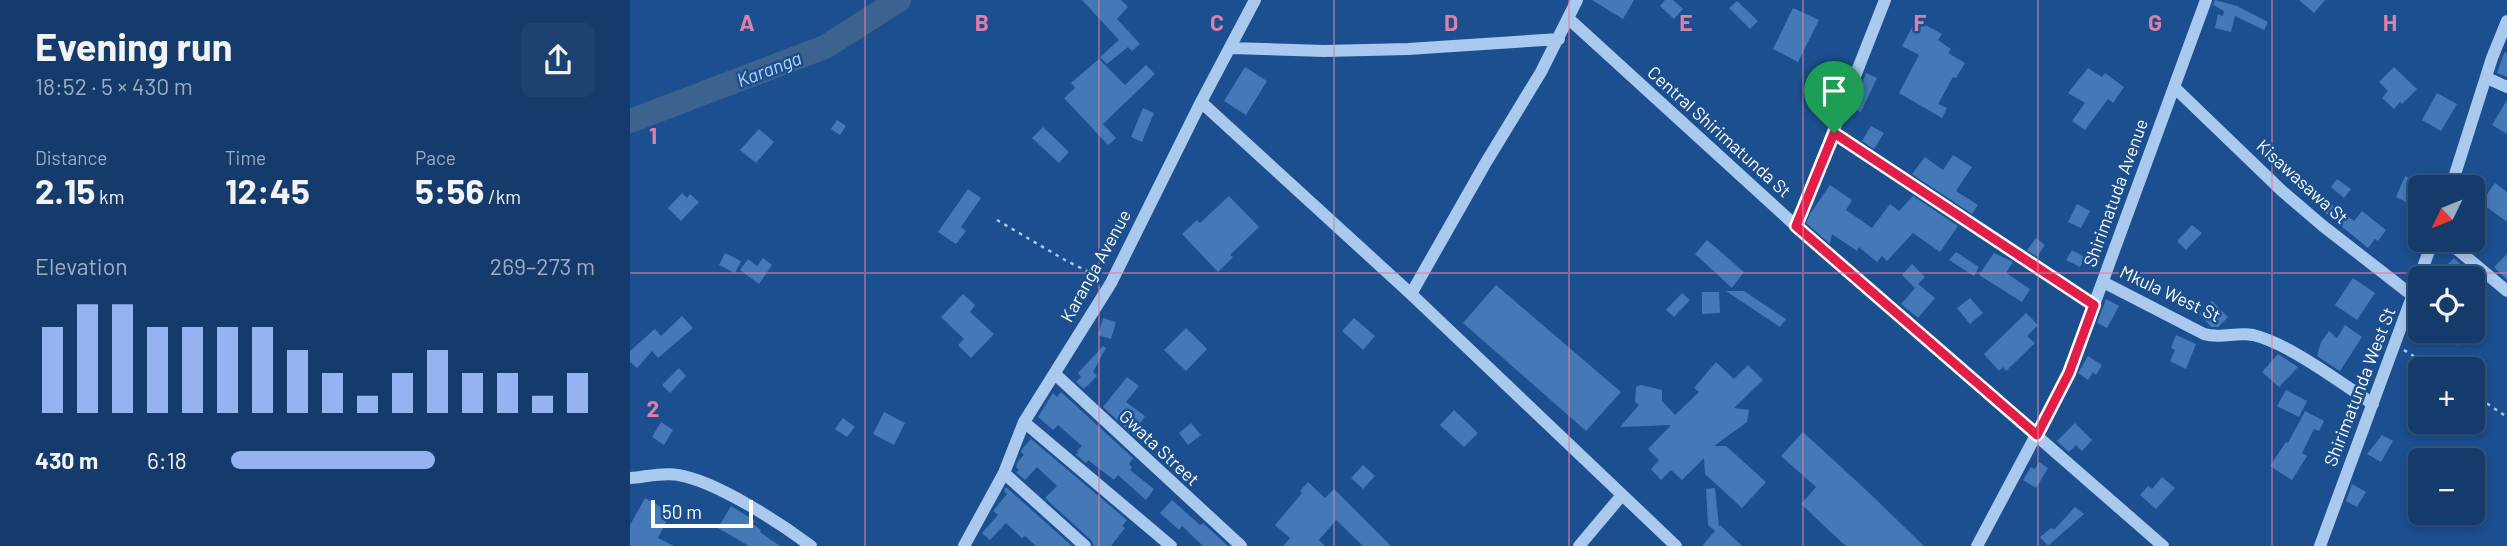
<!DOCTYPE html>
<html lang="en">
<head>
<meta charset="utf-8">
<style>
  body { margin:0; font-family:Barlow,sans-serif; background:#1d4271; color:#f1f3f6; height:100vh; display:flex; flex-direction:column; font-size:26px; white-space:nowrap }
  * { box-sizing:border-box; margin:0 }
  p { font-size:23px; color:#9dadc1 }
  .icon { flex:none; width:38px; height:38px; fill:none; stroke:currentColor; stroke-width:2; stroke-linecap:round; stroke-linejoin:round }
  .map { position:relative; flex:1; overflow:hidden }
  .sheet { display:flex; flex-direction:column; background:#143b6b; width:630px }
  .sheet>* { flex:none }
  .needle { width:46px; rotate:227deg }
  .tools { position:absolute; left:1778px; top:175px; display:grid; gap:14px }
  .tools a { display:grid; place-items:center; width:77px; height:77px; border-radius:10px; background:#143b6b; box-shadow:0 4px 10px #0003,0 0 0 2px #33557e; font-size:35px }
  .scale { position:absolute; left:21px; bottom:18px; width:102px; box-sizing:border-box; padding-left:7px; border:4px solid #fff; border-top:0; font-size:19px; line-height:24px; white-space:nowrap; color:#fff; -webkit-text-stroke:5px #1b4f8f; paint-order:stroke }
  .pin { position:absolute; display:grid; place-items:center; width:60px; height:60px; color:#fff; margin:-72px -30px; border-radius:50% 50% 50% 0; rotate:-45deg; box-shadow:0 0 7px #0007 }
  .pin .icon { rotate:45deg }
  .round { display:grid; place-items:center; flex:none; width:74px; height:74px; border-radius:10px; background:#1d4271 }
  .summary { display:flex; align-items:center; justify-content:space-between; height:119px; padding:0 35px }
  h1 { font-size:38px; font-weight:700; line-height:52px }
  .metrics { display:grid; grid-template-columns:repeat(3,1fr); gap:10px; height:119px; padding:7px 35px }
  .metrics div { display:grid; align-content:center }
  .metrics b { font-size:35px; font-weight:700 }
  .metrics small { font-size:19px; font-weight:400 }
  .metrics p { font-size:19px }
  .chart { height:196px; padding:14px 35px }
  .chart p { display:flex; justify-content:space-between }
  .chart svg { width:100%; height:126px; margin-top:7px; stroke:#95b2f1; stroke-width:6 }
  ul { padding:0 35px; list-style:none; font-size:23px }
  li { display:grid; grid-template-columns:112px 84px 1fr; align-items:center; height:52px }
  li i { height:18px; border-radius:9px; background:#95b2f1 }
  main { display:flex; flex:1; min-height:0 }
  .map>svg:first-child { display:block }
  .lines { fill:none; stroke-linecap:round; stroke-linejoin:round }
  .river { stroke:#3c6290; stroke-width:24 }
  .building { fill:#4478b7 }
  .path { stroke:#a9c9ee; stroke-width:2.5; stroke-dasharray:3.5 5; stroke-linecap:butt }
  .minor { stroke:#a9c9ee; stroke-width:12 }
  .route-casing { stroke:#fff; stroke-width:14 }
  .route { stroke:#e11d48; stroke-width:9 }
  .grid { fill:none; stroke:#dd80a5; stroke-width:2; stroke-opacity:0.55 }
  .labels { text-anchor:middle; stroke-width:5; stroke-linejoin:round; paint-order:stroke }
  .street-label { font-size:18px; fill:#fff; stroke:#1b4f8f }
  .water-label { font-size:19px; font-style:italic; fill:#b5d3f5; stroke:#1b4f8f }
  .grid-label { font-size:23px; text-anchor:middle; font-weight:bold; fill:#dd80a5; stroke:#1b4f8f; stroke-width:5; stroke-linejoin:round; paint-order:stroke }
</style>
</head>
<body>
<main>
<section class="sheet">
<div class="summary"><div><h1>Evening run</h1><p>18:52 · 5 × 430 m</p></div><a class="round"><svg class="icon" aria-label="share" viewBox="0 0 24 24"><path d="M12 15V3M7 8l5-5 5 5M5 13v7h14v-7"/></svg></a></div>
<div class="metrics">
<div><p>Distance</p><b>2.15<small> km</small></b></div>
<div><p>Time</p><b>12:45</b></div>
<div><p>Pace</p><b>5:56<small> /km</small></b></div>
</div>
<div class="chart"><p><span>Elevation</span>269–273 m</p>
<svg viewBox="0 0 160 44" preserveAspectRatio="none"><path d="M5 44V14M15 44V6M25 44V6M35 44V14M45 44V14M55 44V14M65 44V14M75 44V22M85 44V30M95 44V38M105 44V30M115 44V22M125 44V30M135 44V30M145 44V38M155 44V30"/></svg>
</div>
<ul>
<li><b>430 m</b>6:18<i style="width:56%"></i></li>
</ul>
</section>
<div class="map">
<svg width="1877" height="546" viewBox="0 0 1877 546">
  <rect width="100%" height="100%" fill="#1b4f8f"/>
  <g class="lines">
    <path class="river" d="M0,121l195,-74 74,-47"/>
  </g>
  <path class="building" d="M452,0h39l7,7 -11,12 23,25 -8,7 -4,-4 -21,17 -7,-7 19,-17z
    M962,0h42l-11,19z
    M1035,0h8l10,9 -9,10 -14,-13z
    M1585,0l22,6 31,16 -4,8 -29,-14 -4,16 -16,-4 3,-14 5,2 1,-5 -11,-6z
    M1669,0h26l-11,13z
    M1107,1l21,20 -8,8 -21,-21z
    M1163,8l26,12 -21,42 -25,-13z
    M1286,20l26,14 -4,6 13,9 -3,4 17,10 -9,15 -3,-1 -15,27 9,4 -5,10 -43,-25 20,-38 -17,-9z
    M1877,52v25l-10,-4 7,-20z
    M469,59l26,26 21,-20 9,9 -52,50 13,14 -8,7 -44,-47 11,-10 -4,-5z
    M615,67l22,14 -21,34 -22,-14z
    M1764,67l23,22 -15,15 -2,-2 -6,7 -12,-11 6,-7 -9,-9z
    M1458,68l14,9 3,-4 19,14 -11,16 -5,-4 -23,31 -13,-9 13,-18 -17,-10z
    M1236,73l11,5 -16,34 -9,-4z
    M1807,93l20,11 -16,27 -19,-11z
    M1877,100v34l-15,-9z
    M513,108l11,5 -12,29 -11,-5z
    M207,120l9,6 -6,9 -9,-6z
    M1241,126l13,7 -10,16 -12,-8z
    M413,127l26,25 -10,11 -27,-25z
    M129,129l15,13 -18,21 -16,-13z
    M1323,155l19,12 -16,24 22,14 -6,9 -60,-40 13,-17 18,13z
    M1775,176l15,7 -10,21 -14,-7z
    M1707,179l14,10 -7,9 -13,-11z
    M1865,183l12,9v30l-26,-19z
    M1200,185l22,15 -6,10 26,18 18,-24 9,7 14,-15 45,30 -18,26 -27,-19 -26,28 -5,-5 -5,6 -18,-15 -2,4 -25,-17 -2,10 -24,-21 4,-9z
    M338,189l13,9 -20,29 5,4 -10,13 -18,-12z
    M52,193l5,5 3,-4 9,8 -18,19 -13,-13z
    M599,196l30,31 -29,28 3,2 -15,15 -36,-38 15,-14 3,3z
    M1700,203l24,18 8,-10 24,19 -8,11 -3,-2 -7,9 -45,-37z
    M1447,204l13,7 -9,17 -13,-6z
    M1562,225l10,8 -16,17 -9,-9z
    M1406,238l9,7 -8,12 -10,-7z
    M1077,240l37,32 -12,16 -37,-34z
    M1442,250l13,7 -5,10 -14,-7z
    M1326,252l23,15 -5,9 -25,-16z
    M95,253l16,8 -6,12 -16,-8z
    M1364,253l19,9 -7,11 24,16 -8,13 -43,-27z
    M1877,254v26l-13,-13z
    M133,258l9,7 -13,19 -19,-14 8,-11 9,7z
    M1824,258l1,1 21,19h-42z
    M1282,264l13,13 -7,7 17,14 -17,20 -17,-14 16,-18 -2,2 -13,-13z
    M1723,278l22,15 -18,27 -22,-15z
    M866,285l125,107 -35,39 -123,-108z
    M1096,291h18l42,28 -6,8z
    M1072,292h17l1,21 -18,1z
    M1052,293l8,7 -16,17 -8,-7z
    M333,294l12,11 -5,7 24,22 -23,24 -13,-13 6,-6 -23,-22z
    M1340,298l13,15 -13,11 -13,-16z
    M1476,299l13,7 -12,22 -10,-5z
    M1582,301l16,16 -10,10h-7l-12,-13z
    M1396,313l12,12 -11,11 8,7 -29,28 -3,-4 -4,4 -15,-17z
    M52,316l11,12 -35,30 -6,-7 -15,17 -7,-6v-11l25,-22 6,7z
    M473,318l13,4 -5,17 -13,-4z
    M724,318l21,18 -12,14 -21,-19z
    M1715,325l17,12 -22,34 -23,-15 4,-14 8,-11 8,7z
    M556,328l21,21 -21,22 -22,-21z
    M1812,331h32l-16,15z
    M1546,335l20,9 -10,25 -16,-8 5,-11 -4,-2z
    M473,346l3,2 -13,24 4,4 -13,13 -8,-7 5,-5 -3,-4z
    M1648,354l20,13 -19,20 -17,-15z
    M1458,356l14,9 -6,10 -3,-3 -5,8 -10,-7z
    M1086,362l18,17 14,-14 15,15 -29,28 15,2 -2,12 -33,24h12l40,36 -24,26 -37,-34 -1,-16 -22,22 -11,-10 -10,10 -10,-11 8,-9 -11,-11 23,-24 -51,2 19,-22 -4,-3 1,-15 5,-2 21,5v11l13,14 24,-23 -5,-4z
    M49,368l7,8 -16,17 -8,-8z
    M497,377l12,9 -13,16 19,14 -6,9 19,19 -7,7 -48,-44z
    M1656,390l21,11 -8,16 -22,-11z
    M431,392l72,66 -4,6 3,3 -2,3 24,19 -8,11 -28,-25 -4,5 -26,-20 -2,3 -11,-9 4,-1 -2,-2 5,-5 -24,-21 -5,5 -15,-13 15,-24 4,4z
    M824,410l24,23 -14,14 -24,-22z
    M1675,411l19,10 -5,10 -5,-2 -12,24 5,3 -15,24 -22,-14 16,-24 2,1z
    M254,412l21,11 -11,22 -21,-11z
    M213,418l12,9 -8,10 -12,-8z
    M31,422l12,8 -9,15 -12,-8z
    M561,423l10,12 -13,10 -9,-12z
    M1445,423l17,17 -10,11 -6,-6 -7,7 -12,-11z
    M1173,432l62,57 59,57h-78l-9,-8 -36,-34 15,-17 -35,-31z
    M1752,435l11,6 -12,21 -14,-8z
    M401,439l96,81 -5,6 3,2 -14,18h-17l-3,-6 -46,-42 12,-12 -20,-19 -12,13 -9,-8 3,-2 -3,-3 2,-6 6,-6 -3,-3 2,-4z
    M1409,462l9,6 -12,20 -13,-8 8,-13 4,2z
    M733,465l12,11 -12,13 -12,-11z
    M1532,477l13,11 -19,21 -16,-14 8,-9 4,3z
    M678,482l17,16 9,-9 57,57h-28l-27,-26 -17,20 6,6h-42l7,-8 -15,-13 27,-32 -2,-2z
    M1722,484l14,8 -9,15 -11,-6z
    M376,487l66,59h-36l-11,-10 -3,2 -16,-15 -16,17 -8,-7 16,-18 -5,-4 14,-17 -3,-3z
    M1085,488l4,39 1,-2 22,21h-40l13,-15 -7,-6 -2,-36z
    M15,498l26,15 -13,25 16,8h-44v-21z
    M542,500l28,25 3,-2 25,23h-25l-21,-20 -3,4 -19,-17z
    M101,506l24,15 -2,3 8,6 -1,2 20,14h-31l-31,-18z
    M1445,507l9,7 -36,32 -8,-9 11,-9 3,2z"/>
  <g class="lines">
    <path class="path" d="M367,220l68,40 36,18
      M1774,350l30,19
      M1843,394l34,23"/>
    <path class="minor" d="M939,19l227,207 367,320
      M601,48l93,3 84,-2 151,-10
      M1857,78l20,9
      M1544,87l107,103 42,36 90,70
      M571,102l210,192 265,252
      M1204,133l260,172
      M1821,187l41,-129 15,-37
      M1166,226l89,-226
      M1816,240l61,51
      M1473,282l101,52c16,5 32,-2 49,1 35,8 88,48 120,69
      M781,294l74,-130 56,-92 36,-72
      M425,374l186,172
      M394,422l147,124
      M374,473l81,73
      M0,478c15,-1 34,-6 48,-3 38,6 102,48 133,71
      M334,546l40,-73 20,-51 87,-139 90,-181 54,-102
      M949,546l43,-51
      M1347,546l92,-173 137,-373
      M1690,546l113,-306"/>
  </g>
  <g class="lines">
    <g class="route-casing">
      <path id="route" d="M1204,133l260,172 -25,68 -32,62 -241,-209z"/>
    </g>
    <use href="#route" class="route"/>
  </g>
  <path class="grid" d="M235,0v546M469,0v546M704,0v546M939,0v546M1173,0v546M1408,0v546M1642,0v546M0,273h1877"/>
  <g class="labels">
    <g class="street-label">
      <text transform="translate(1089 132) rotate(42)" y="6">Central Shirimatunda St</text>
      <text transform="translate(1672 182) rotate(42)" y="6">Kisawasawa St</text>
      <text transform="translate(1486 193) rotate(-70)" y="6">Shirimatuda Avenue</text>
      <text transform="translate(466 266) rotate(-61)" y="6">Karanga Avenue</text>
      <text transform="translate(1540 294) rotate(25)" y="6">Mkula West St</text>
      <text transform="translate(1730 387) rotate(-69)" y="6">Shirimatunda West St</text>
      <text transform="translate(529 448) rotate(43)" y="6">Gwata Street</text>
    </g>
    <g class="water-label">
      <text transform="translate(139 69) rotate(-21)" y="7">Karanga</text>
    </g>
  </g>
  <g class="grid-label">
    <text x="117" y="31">A</text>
    <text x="352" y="31">B</text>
    <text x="587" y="31">C</text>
    <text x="821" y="31">D</text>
    <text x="1056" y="31">E</text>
    <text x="1290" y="31">F</text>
    <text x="1525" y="31">G</text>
    <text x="1760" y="31">H</text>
    <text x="23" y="144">1</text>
    <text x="23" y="417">2</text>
  </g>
</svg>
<div class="tools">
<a><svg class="needle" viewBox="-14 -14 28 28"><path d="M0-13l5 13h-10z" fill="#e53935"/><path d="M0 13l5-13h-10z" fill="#9dadc1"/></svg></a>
<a><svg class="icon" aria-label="locate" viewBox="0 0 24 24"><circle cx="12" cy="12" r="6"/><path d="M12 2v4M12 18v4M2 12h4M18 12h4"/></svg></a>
<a>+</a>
<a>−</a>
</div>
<div class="scale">50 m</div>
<div class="pin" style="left:1204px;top:133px;background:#1e9e55"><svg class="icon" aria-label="arrive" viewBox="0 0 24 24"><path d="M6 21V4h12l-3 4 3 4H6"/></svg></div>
</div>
</main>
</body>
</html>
